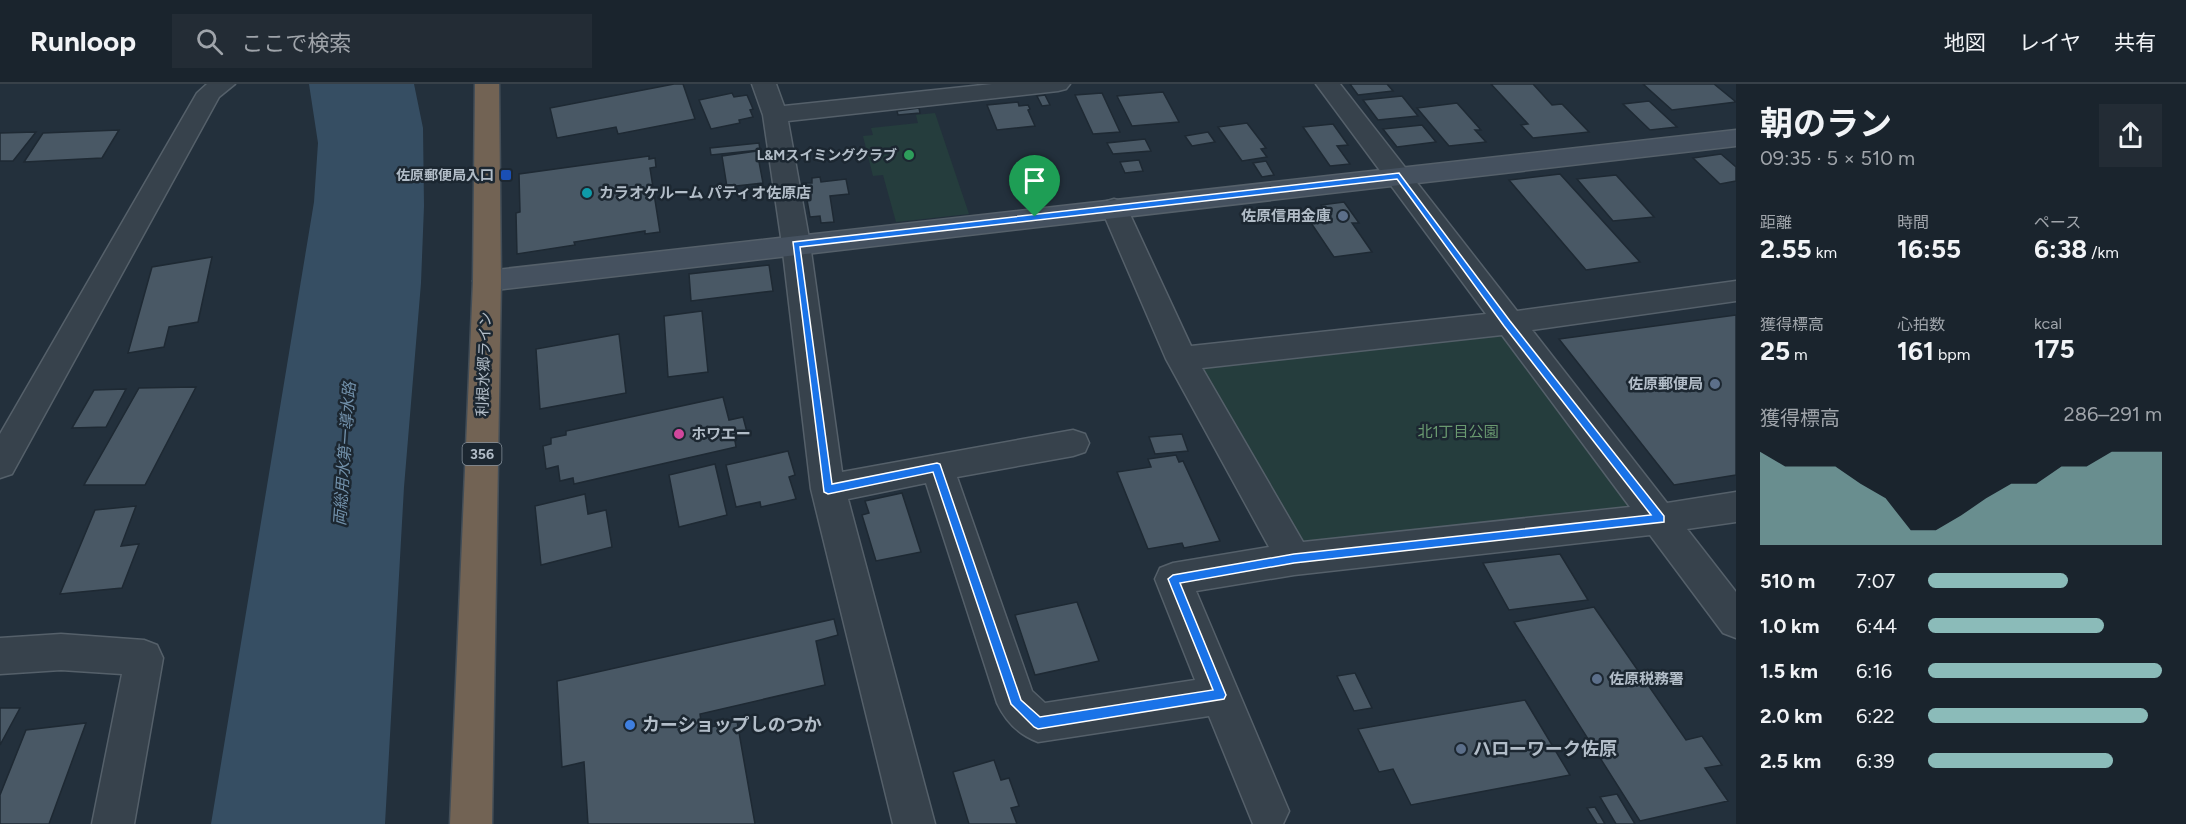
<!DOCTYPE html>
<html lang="ja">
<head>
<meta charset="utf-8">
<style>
  body { margin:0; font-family:Figtree,"Noto Sans JP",sans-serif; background:#232c35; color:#f1f3f6; height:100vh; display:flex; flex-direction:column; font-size:22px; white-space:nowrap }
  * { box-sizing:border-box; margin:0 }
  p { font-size:20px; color:#9fa4aa }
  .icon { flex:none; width:33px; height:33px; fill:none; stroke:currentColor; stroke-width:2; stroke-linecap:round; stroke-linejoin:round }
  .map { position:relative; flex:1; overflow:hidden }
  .side { display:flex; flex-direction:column; background:#1a242d; width:450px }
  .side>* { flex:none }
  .pin { position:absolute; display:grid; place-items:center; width:51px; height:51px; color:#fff; margin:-62px -26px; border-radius:50% 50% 50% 0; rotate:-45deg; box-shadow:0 0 6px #0007 }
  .pin .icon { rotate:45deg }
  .round { display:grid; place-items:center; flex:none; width:63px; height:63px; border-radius:0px; background:#232c35 }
  .summary { display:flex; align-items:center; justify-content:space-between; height:102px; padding:0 24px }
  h1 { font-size:33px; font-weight:700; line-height:45px }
  .stats { display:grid; grid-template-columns:repeat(3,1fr); gap:9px; height:102px; padding:6px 24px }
  .stats div { display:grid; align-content:center }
  .stats b { font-size:26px; font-weight:700 }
  .stats small { font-size:16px; font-weight:400 }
  .stats p { font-size:16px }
  .chart { height:168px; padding:12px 24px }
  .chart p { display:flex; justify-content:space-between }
  .chart svg { width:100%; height:108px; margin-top:6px; fill:#8bbbb9; opacity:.7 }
  ul { padding:0 24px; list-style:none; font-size:20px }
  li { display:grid; grid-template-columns:96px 72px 1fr; align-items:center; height:45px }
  li i { height:15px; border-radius:8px; background:#8bbbb9 }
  header { display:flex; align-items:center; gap:36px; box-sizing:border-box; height:84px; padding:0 30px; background:#1a242d; border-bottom:2px solid #384149 }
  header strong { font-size:28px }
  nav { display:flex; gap:33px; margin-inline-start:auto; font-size:21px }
  .search { width:420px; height:54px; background:#232c35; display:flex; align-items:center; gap:15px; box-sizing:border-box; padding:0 21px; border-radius:0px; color:#9fa4aa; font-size:22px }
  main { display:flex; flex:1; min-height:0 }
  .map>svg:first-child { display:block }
  .green { fill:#253d3d }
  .water { fill:#364e63 }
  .building { fill:#495865; stroke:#1e2933; stroke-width:1.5 }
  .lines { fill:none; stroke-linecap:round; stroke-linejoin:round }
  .street-casing { stroke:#55606a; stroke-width:3 }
  .secondary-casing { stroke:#55606a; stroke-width:3 }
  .highway-casing { stroke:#424d57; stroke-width:3 }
  .street { fill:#37424c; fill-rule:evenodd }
  .secondary { fill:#45515f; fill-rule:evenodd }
  .highway { fill:#726354; fill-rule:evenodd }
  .route { fill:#1a73e8; stroke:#fff; stroke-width:1.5; fill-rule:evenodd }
  .leisure-dot { fill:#2e9e5b; stroke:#1c2731; stroke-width:2 }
  .transit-dot { fill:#1a4fb4; stroke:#1c2731; stroke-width:2 }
  .culture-dot { fill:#0f9aa8; stroke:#1c2731; stroke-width:2 }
  .service-dot { fill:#5c6f8a; stroke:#1c2731; stroke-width:2 }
  .hotel-dot { fill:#d1479c; stroke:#1c2731; stroke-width:2 }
  .shop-dot { fill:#3f7fe0; stroke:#1c2731; stroke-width:2 }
  .labels { text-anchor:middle; stroke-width:5; stroke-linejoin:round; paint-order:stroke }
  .far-poi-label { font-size:14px; font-weight:bold; fill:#b2bdc8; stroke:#1c2731; text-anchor:end }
  .shield { fill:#1c2731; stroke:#85909b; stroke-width:1.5 }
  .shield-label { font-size:14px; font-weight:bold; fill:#b2bdc8 }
  .poi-label { font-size:15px; font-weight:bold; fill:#b2bdc8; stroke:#1c2731; text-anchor:start }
  .street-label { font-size:15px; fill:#b2bdc8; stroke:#1c2731 }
  .park-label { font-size:15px; fill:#699970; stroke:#1c2731 }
  .water-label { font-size:16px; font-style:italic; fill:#7291ab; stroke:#1c2731 }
  .near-poi-label { font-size:18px; font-weight:bold; fill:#b2bdc8; stroke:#1c2731; text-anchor:start }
</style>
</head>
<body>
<header>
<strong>Runloop</strong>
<div class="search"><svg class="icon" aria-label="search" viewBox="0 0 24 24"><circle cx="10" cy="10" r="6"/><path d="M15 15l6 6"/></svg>ここで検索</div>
<nav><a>地図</a><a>レイヤ</a><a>共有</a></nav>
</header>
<main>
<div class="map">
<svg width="1736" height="740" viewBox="0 0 1736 740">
  <rect width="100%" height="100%" fill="#23303c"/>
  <path class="green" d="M935,29l34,101 -73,8 -13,-47 -10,1 -10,-40 10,-1 -2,-7 47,-5 -2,-8z
    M1502,246l139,180 -341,34 -106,-178z"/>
  <path class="water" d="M309,0h105l9,44 1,78 -3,77 -17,204 -19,337h-174l103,-622 4,-59z"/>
  <path class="building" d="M674,0h9l12,35 -77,15 -2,-7 -59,11 -7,-30z
    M1350,0h37l6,7 -35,4z
    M1491,0h42l19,21 10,-1 27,28 -56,6 -12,-13 7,-1z
    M1643,0h71l22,18 -64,8z
    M1163,8l16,30 -47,4 -15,-30z
    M732,9l2,4 13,-2 6,14 -3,1 3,7 -14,3 1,3 -29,6 -12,-29z
    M1102,9l18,39 -27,2 -18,-39z
    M1045,11l5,10 -8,1 -5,-10z
    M1402,12l16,20 -40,4 -15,-20z
    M1649,17l28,26 -27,3 -27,-26z
    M1018,18l1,4 9,-1 2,4 -2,1 7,16 -38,4 -10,-25z
    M1457,19l24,27h-6l11,12 -37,4 -32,-38z
    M919,24l1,5 -22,2 -1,-4z
    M1247,39l19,25 -5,1 6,8 -25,4 -24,-34z
    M1333,40l15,21 -11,1 13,18 -20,2 -27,-39z
    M1422,41l14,17 -39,5 -14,-18z
    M119,46l-17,28 -78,4 19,-29z
    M36,48l-23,29h-13v-28z
    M1208,48l7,10 -23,4 -7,-10z
    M1145,55l6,12 -38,3 -6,-11z
    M759,59l1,7 -49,5 -1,-7z
    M757,67l6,32 -36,4 -5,-31z
    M1721,70l15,13v14l-16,3 -27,-26z
    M649,72v3l6,-1 1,9 -6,1 10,64 -15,2v-3l-71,11 1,3 -58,9 -1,-41 4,-1 -1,-38z
    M1139,76l4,11 -18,2 -5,-11z
    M1266,77l8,14 -12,2 -9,-14z
    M1560,90l80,88 -54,8 -77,-90z
    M1616,91l38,42 -41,4 -36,-42z
    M820,93l1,5 25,-3 3,15 -19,2 4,26 -13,1 -1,-7 -10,1 -6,-34h8v-5z
    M1344,118l15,21h-7l20,29 -38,5 -29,-43 20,-2 -4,-7z
    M212,173l-14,65 -29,5 -5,20 -36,6 24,-86z
    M769,181l4,26 -82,10 -2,-27z
    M702,227l6,61 -40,5 -4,-61z
    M1736,231v160l-62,10 -115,-146z
    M619,250l7,59 -86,16 -4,-60z
    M196,303l-51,98h-61l55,-97z
    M126,305l-20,38 -34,1 22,-38z
    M723,313l6,23 14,-3 4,15 -13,3 2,12 -162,37 -1,-6 -13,3 -2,-15 -12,3 -3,-23 8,-2v-6l15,-3v-4z
    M1182,350l6,17 -33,3 -6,-17z
    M788,367l7,24 -6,2 7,22 -35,8 -1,-5 -24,5 -10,-42z
    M1176,371l3,7 4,-1 37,80 -36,7 -2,-5 -34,6 -31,-77 34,-5 -3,-8z
    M715,380l12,51 -48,12 -10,-52z
    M902,409l19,59 -45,9 -14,-46 7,-2 -4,-12z
    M585,410l3,20 18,-4 6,37 -71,18 -6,-59z
    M136,422l-15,40 18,-2 -17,44 -62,6 35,-84z
    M1560,470l28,46 -79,10 -26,-47z
    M1077,518l22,59 -64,14 -20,-60z
    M1594,523l92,133 16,-4 20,29 -17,3 23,33 -88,20 -126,-199z
    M834,535l4,16 -22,6 9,44 -125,29 2,15 35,-8 18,103h-167l-4,-62 -22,5 -5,-86z
    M1355,589l17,35 -18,3 -17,-35z
    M1525,616l45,75 -159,30 -18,-36 -14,3 -21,-43z
    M0,624h20l-20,37z
    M86,639l-37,101h-49v-29l26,-65z
    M994,676l7,20 8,-2 10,28 -8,2 6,16h-48l-16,-52z
    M1617,710l18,30h-19l-16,-27z
    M1595,723l10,17h-8l-10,-16z"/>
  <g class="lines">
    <g class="street-casing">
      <path id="street" d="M207,0h28l-16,13 -207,377 -12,4v-44l197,-341z
        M752,0h24l8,22 208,-22h78l-4,5 -8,2 -270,30 22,123 32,228 231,-42 12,4 4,9 -4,9 -12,4 -116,21 75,214 13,12 150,-23 -40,-101 5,-11 13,-5 96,-16 -103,-188 -65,-151 3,-6 10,-3 10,3 3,6 64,138 295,-32 -170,-230h24l177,227 219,-30v20l-204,29 135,173 69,-11v30l-49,7 49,63v46l-13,-5 -73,-98 -356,40 -98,16 93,220 -6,13h-30l-44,-108 -171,26c-19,-7 -32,-20 -41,-39l-71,-220 -78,16 87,325h-42l-82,-335 -29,-245 -19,-129zM1502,251l128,172 -327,35 -101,-174z
        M61,550l83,6 13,5 6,13 -29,166h-42l30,-150 -61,-4 -61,4v-36z"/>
    </g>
    <g class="secondary-casing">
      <path id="secondary" d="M1736,46v16l-1249,145 -10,-3 -4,-7 4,-7 10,-3z"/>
    </g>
    <g class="highway-casing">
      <path id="highway" d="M475,0h24l2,197 -9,543h-42l23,-543z"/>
    </g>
    <use href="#street" class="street"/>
    <use href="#secondary" class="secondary"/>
    <use href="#highway" class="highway"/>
  </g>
  <path class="route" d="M1399,89l111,148 154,195v6l-370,41 -114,20 46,112 -2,4 -186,30 -4,-2 -23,-23 -78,-232 -105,22 -4,-2 -31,-250zM1397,95l107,147 147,189 -357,39 -121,21 -5,4 45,111 -173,27 -19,-17 -81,-236 -3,-1 -105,21 -32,-237z"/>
  <circle class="leisure-dot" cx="909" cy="71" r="6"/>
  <rect class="transit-dot" x="500" y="85" width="12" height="12" rx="3"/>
  <circle class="culture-dot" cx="587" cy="109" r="6"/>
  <g class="service-dot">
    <circle cx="1343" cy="132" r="6"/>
    <circle cx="1715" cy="300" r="6"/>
    <circle cx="1597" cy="595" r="6"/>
    <circle cx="1461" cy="665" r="6"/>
  </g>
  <circle class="hotel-dot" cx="679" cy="350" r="6"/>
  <circle class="shop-dot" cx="630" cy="641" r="6"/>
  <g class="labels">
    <g class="far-poi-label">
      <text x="897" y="76">L&amp;Mスイミングクラブ</text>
      <text x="494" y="96">佐原郵便局入口</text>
    </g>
    <rect class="shield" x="462.5" y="359" width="39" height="22" rx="4.5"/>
    <g class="shield-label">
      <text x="482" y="375">356</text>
    </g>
    <g class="poi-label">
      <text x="599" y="114">カラオケルーム パティオ佐原店</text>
      <text x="1331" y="137" text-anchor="end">佐原信用金庫</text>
      <text x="1703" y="305" text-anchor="end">佐原郵便局</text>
      <text x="691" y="355">ホワエー</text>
      <text x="1609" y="600">佐原税務署</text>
    </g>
    <g class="street-label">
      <text transform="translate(484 280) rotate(-88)" y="5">利根水郷ライン</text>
    </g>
    <g class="park-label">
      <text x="1458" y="353">北1丁目公園</text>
    </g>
    <g class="water-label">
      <text transform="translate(344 370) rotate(-86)" y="6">両総用水第一導水路</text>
    </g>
    <g class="near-poi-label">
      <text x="642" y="647">カーショップしのつか</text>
      <text x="1473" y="671">ハローワーク佐原</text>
    </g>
  </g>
</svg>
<div class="pin" style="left:1035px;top:133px;background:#1e9e55"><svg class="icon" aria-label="arrive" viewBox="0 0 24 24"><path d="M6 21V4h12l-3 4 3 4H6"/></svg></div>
</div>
<section class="side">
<div class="summary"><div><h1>朝のラン</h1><p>09:35 · 5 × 510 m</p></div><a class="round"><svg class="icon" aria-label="share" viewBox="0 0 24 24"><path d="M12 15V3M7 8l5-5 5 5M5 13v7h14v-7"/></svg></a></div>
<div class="stats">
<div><p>距離</p><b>2.55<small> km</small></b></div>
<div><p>時間</p><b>16:55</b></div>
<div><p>ペース</p><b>6:38<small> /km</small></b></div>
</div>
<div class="stats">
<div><p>獲得標高</p><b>25<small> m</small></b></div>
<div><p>心拍数</p><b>161<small> bpm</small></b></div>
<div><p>kcal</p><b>175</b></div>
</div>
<div class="chart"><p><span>獲得標高</span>286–291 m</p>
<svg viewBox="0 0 160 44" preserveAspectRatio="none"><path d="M0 44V6L10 12L20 12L30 12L40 19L50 25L60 38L70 38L80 32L90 25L100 19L110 19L120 12L130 12L140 6L150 6L160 6V44z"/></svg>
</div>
<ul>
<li><b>510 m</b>7:07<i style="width:60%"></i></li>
<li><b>1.0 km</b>6:44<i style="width:75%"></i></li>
<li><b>1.5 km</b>6:16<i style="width:100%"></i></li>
<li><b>2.0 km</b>6:22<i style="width:94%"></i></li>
<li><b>2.5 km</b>6:39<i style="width:79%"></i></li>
</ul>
</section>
</main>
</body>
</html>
